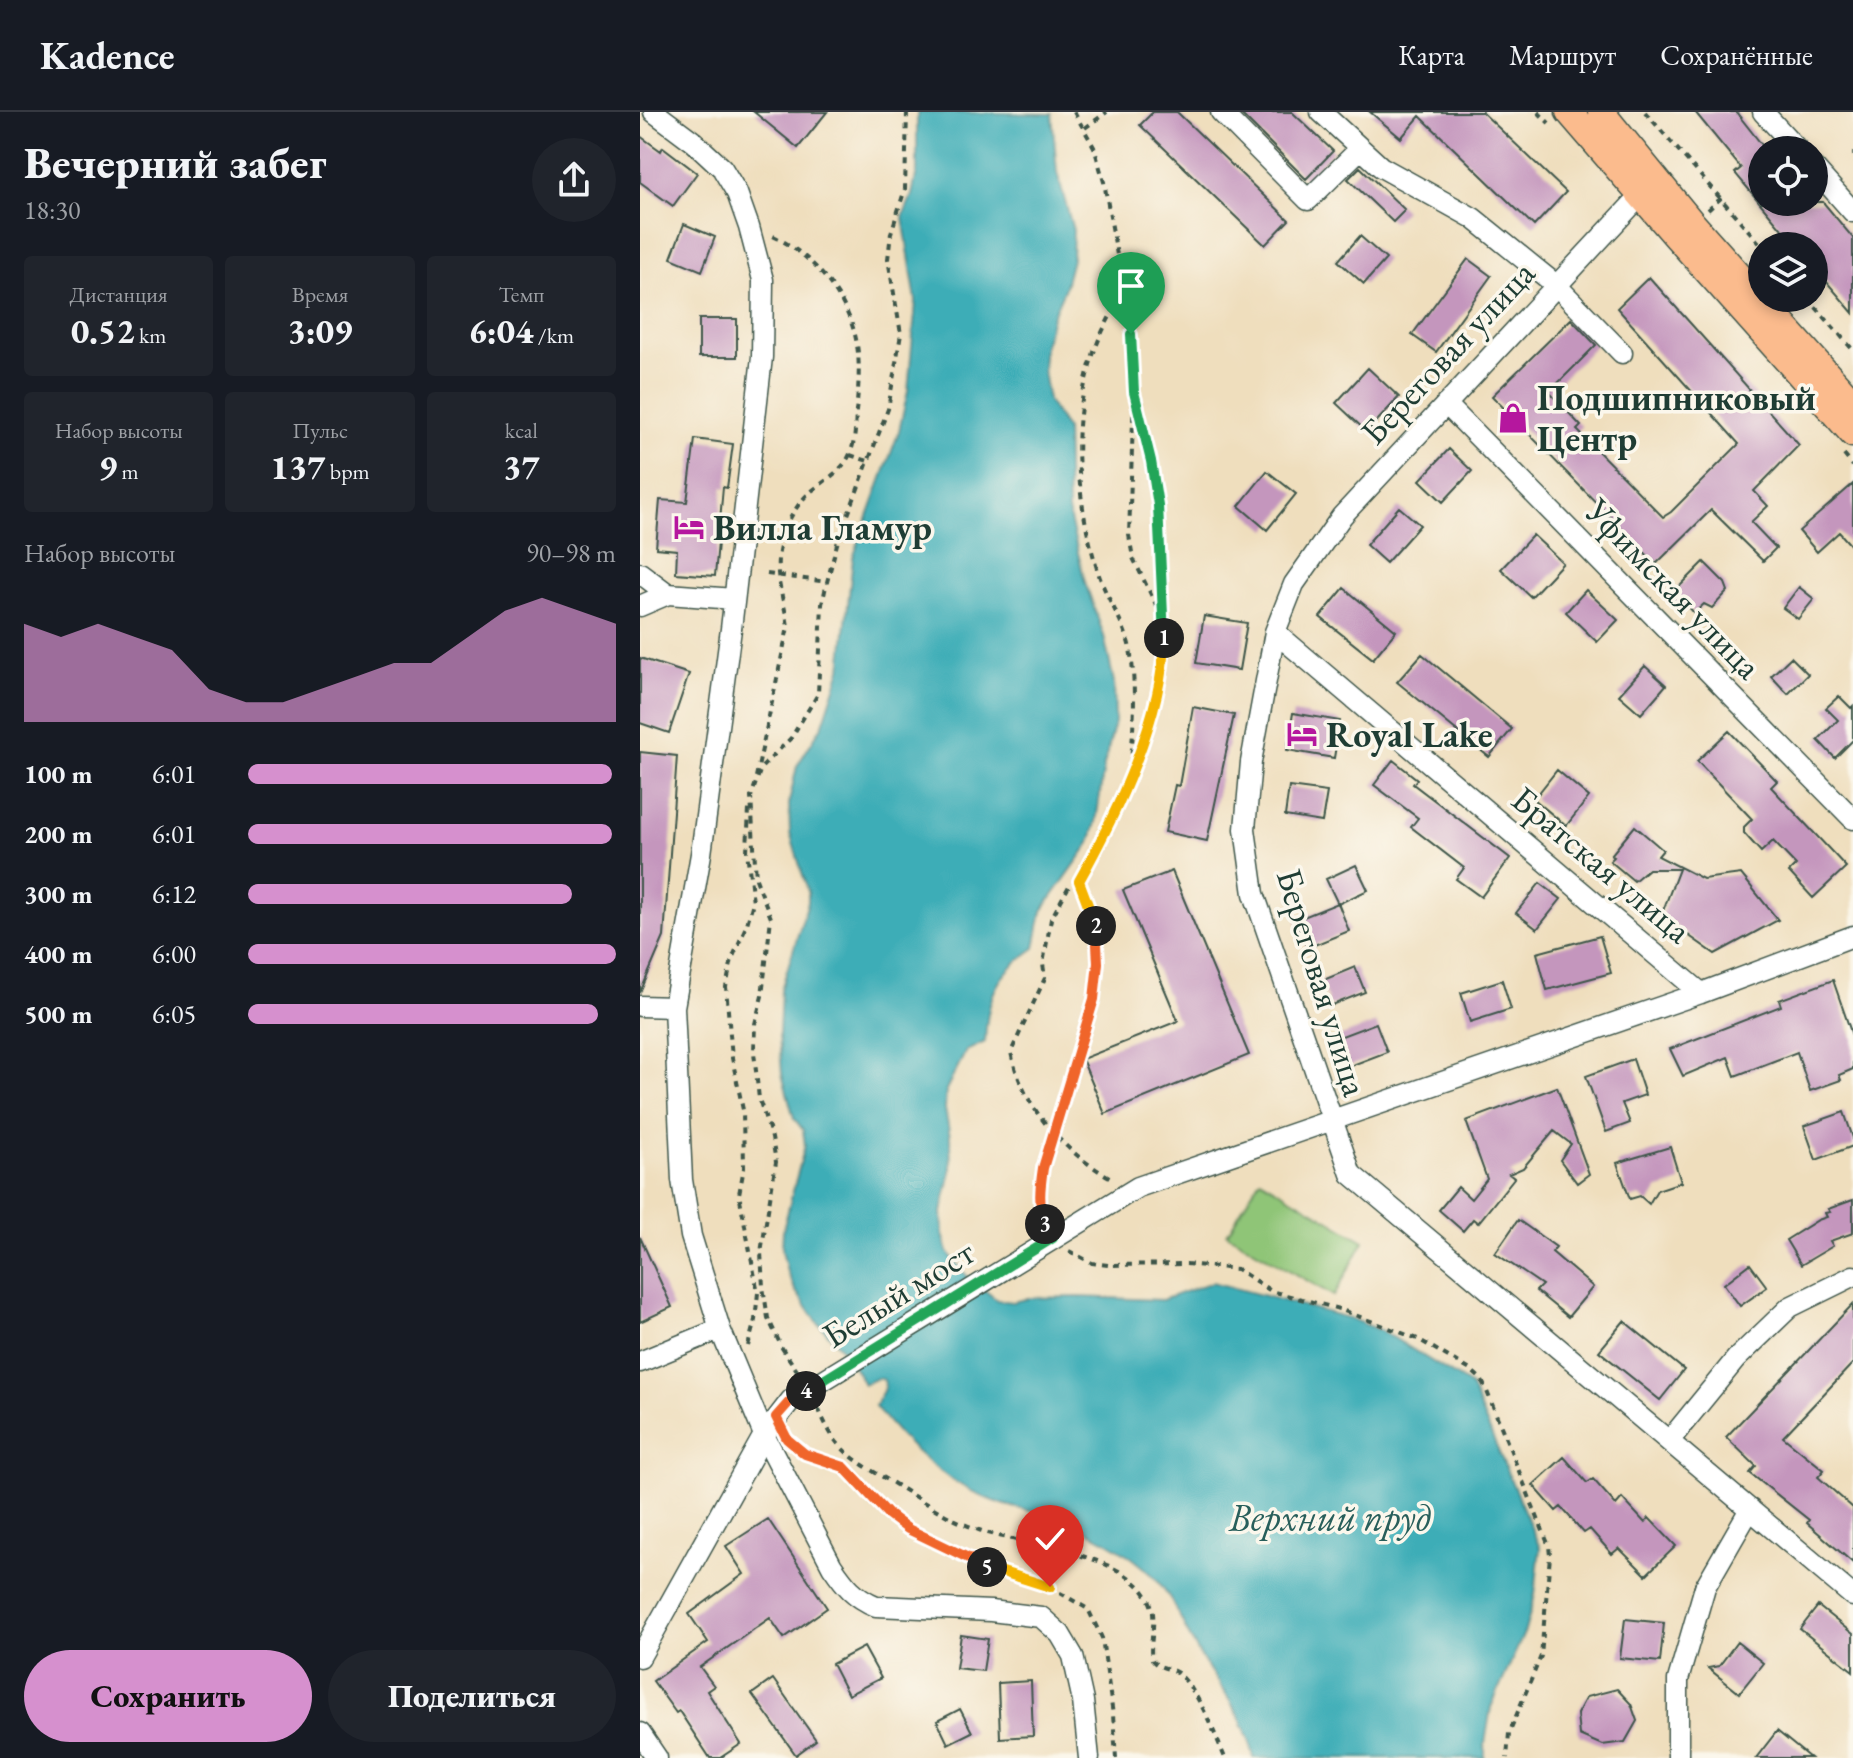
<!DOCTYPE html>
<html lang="ru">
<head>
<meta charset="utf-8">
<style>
  body { margin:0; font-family:"EB Garamond",serif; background:#20242c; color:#f1f3f6; height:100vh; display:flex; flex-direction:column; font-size:30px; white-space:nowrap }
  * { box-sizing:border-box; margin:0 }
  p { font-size:26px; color:#9ea1a6 }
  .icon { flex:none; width:44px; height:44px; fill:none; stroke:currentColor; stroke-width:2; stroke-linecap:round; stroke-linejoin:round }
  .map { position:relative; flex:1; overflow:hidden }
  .sheet { display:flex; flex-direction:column; background:#171b24; width:640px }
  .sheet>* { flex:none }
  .fabs { position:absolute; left:1108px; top:24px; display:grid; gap:16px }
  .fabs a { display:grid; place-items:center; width:80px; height:80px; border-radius:50%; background:#171b24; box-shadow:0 4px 12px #0003; font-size:40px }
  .pin { position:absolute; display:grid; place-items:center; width:68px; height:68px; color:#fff; margin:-82px -34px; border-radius:50% 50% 50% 0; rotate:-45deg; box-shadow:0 0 8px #0007 }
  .pin .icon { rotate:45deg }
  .km { position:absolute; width:40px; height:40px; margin:-20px; border-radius:50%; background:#222; color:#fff; font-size:22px; line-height:40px; text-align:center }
  .round { display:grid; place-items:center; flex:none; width:84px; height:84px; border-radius:42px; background:#20242c }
  .headline { display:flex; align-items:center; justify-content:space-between; height:136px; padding:0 24px }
  h1 { font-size:44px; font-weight:800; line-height:60px }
  .metrics { display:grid; grid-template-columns:repeat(3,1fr); gap:12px; height:136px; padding:8px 24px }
  .metrics div { display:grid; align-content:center; border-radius:8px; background:#20242c; text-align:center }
  .metrics b { font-size:34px; font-weight:800 }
  .metrics small { font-size:22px; font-weight:400 }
  .metrics p { font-size:22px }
  .chart { height:224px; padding:16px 24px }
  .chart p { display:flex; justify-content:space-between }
  .chart svg { width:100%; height:144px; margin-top:8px; fill:#d690ce; opacity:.7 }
  .button { display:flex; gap:16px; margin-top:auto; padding:16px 24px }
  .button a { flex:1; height:92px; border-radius:48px; background:#d690ce; color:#111; font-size:32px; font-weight:800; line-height:92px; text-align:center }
  .button a+a { background:#20242c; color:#f1f3f6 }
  ul { padding:0 24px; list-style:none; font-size:26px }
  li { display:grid; grid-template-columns:128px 96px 1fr; align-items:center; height:60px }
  li i { height:20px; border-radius:10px; background:#d690ce }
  header { display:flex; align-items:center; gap:48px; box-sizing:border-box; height:112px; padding:0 40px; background:#171b24; border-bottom:2px solid #363941 }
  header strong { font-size:38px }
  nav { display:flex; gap:44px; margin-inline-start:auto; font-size:28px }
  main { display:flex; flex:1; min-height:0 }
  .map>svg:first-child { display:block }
  .green { fill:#8fc577; stroke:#578156; stroke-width:2 }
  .water { fill:#3cadb7; stroke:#2e7576; stroke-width:2 }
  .building { fill:#c496bd }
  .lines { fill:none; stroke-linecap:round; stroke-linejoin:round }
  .minor-casing { stroke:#3e5549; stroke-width:23 }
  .major-casing { stroke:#3e5549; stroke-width:29 }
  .path { stroke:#3e5549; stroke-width:4; stroke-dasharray:6 6; stroke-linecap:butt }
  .minor { stroke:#fff; stroke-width:20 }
  .major { stroke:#fbbb8d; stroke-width:26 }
  .split-1-casing { stroke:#fff; stroke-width:16 }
  .split-2-casing { stroke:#fff; stroke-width:16 }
  .split-3-casing { stroke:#fff; stroke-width:16 }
  .split-4-casing { stroke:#fff; stroke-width:16 }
  .split-5-casing { stroke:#fff; stroke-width:16 }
  .split-6-casing { stroke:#fff; stroke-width:16 }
  .split-1 { stroke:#22a559; stroke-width:10 }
  .split-2 { stroke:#f5b400; stroke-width:10 }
  .split-3 { stroke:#f0652b; stroke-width:10 }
  .split-4 { stroke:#22a559; stroke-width:10 }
  .split-5 { stroke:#f0652b; stroke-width:10 }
  .split-6 { stroke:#f5b400; stroke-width:10 }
  .labels { text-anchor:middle; stroke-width:7; stroke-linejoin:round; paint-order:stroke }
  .street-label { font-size:36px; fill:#1f3d34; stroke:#fbf7ec }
  .poi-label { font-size:36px; font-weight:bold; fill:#1f3d34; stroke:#fbf7ec; text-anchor:start }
  .water-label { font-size:38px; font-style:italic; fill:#285f5b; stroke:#fbf7ec }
</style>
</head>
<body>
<header>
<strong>Kadence</strong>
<nav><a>Карта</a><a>Маршрут</a><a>Сохранённые</a></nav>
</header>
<main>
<section class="sheet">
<div class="headline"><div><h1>Вечерний забег</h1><p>18:30</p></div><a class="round"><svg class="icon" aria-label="share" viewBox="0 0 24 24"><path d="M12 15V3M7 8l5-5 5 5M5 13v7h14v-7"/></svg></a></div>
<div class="metrics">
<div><p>Дистанция</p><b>0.52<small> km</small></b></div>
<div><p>Время</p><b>3:09</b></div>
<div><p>Темп</p><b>6:04<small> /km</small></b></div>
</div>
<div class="metrics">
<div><p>Набор высоты</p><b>9<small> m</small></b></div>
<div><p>Пульс</p><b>137<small> bpm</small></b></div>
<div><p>kcal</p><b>37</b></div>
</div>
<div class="chart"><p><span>Набор высоты</span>90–98 m</p>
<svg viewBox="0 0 160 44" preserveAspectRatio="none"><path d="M0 44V14L10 18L20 14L30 18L40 22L50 34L60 38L70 38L80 34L90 30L100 26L110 26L120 18L130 10L140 6L150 10L160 14V44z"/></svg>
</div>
<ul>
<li><b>100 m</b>6:01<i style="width:99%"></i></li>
<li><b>200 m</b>6:01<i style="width:99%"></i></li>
<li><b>300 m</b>6:12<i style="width:88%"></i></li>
<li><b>400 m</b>6:00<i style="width:100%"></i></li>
<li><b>500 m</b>6:05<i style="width:95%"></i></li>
</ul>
<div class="button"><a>Сохранить</a><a>Поделиться</a></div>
</section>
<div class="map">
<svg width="1213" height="1646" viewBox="0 0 1213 1646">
  <rect width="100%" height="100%" fill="#fbf7ec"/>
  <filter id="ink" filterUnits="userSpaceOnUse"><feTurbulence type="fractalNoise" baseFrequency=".0125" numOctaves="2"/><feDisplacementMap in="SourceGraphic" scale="16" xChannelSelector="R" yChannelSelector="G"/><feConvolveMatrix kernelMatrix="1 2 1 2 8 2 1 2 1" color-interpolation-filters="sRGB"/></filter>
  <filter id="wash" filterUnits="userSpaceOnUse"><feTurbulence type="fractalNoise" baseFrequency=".006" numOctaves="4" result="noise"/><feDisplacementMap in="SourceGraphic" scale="32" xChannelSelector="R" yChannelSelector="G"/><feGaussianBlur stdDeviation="1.8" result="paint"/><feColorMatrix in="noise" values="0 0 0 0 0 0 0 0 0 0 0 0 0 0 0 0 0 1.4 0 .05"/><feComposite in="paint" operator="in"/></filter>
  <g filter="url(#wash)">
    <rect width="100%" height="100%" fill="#efdebd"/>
    <path class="green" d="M620,1067l104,62 -30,55 -107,-62z"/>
    <path class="water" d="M277,0l135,2 5,58 16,58 -1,29 -8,31 -12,27 -8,29 -1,25 5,30 18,28 2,82 17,71 19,54 10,46 1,40 -11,43 -8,57 -6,21 -48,68 -7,37c-39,26 -48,48 -50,94l-19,9 -20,39 -1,19 5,28 1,34 -9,41 1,22 5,18 19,24 30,24 16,2 18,-4 47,-1 84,3 50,-18 137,36 35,14 86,53 70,163 -5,46 -10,37 -34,76 -6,36v15h-231c-9,-42 -31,-66 -53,-101 -16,-25 -26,-58 -46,-79 -25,-27 -75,-54 -110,-63 -20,-6 -40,-8 -59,-17 -44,-19 -82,-54 -111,-92l10,-19 -1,-7 -7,-2 -13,6 -20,-33 -26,-28 -23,-33 -8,-18 -5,-22 1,-20 22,-85 -2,-15 -9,-12 -12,-44 -3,-39 2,-45 27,-88v-10l-18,-59 -1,-31 8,-36 26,-42 18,-55 12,-111 46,-127 9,-40 8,-90 -13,-84 9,-22 5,-24z"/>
    <g id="blocks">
      <path class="building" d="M114,0h73l-29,36z
        M513,0h24l112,108 -24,25 -125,-120z
        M599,0h53l41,39 -27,28z
        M730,0h112l84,80 -32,34 -114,-110 -19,22z
        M1055,0h41l26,33v57h61l30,36v75l-39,-46v-21h-18l-61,-73 6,-5z
        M0,24l21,15 2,-4 34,26 -24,33 -33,-24z
        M720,55l45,43 -12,12 -45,-43z
        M44,112l31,13 -13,34 -31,-13z
        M720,124l26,23 -22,25 -26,-23z
        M828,147l23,17 -55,76 -24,-17z
        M1009,165l150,168 -45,46 14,15 -17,16 25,26 -13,13 -52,-51 -55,54 -164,-168 79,-77 25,26 -47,47 32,34 -4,4 86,87 8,-5 68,-68 -122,-136z
        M59,207h38v38h-38z
        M728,256l31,29 -32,35 -31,-29z
        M55,327l38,5 -6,44 -4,-1 -8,89 -39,-3 1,-23 -21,-2 4,-48 27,2z
        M809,337l23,22 -29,31 -23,-22z
        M627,359l29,23 -29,36 -28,-24z
        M1213,372v64l-14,-16 -22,20 -18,-21z
        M759,395l21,18 -34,38 -20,-18z
        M893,423l30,28 -32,34 -30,-28z
        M1064,450l21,21 3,8 -16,17 -8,-4 -10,9 -6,-7 -8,4 -8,-9 4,-7 -2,-2z
        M1159,475l15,12 -16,20 -15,-11z
        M704,476l52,43 -23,28 -53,-42z
        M946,478l32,30 -21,22 -31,-30z
        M564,504l43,7 -8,47 -43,-7z
        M782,542l90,75 -23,28 -92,-75z
        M1151,545l17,17 -20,20 -17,-18z
        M0,546l49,16 -20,59 -29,-10z
        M1005,554l21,19 -25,29 -22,-19z
        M1199,584l12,12 2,-2v34l-18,18 -17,-18 20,-20 -12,-12z
        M553,595l41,8 -27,126 -42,-9 10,-47 4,1z
        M653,601l47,8 -6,37 -47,-8z
        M1089,619l48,50 -6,6 75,80 -33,31 -24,-26 7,-7 -23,-24 -12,11 -17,-19v-6l8,-8 -55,-58z
        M0,640l37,4 -13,181 -24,56z
        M753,648l24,19 -4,5 97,74 -29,39 -25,-18 8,-11 -53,-41 7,-9 -44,-33z
        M917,658l32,27 -23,29 -32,-27z
        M649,675l38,5 -5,30 -37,-6z
        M995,714l28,24 -5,6 45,23 38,-5 37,46 -63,34 -54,-38 18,-47h-31l-14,12 -24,-20 4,-4 -3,-2z
        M716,753l12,25 -30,14 -12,-25z
        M532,759l77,184 -144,59 -23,-55 96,-38 -55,-131z
        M900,771l21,16 -24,30 -21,-16z
        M698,791l11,28 -42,17 -11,-28z
        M960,824l11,37 -64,17 -10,-37z
        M715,855l10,25 -35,14 -9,-25z
        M862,868l9,29 -41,13 -9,-29z
        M1193,868l20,58v31l-14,6 2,5 -31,11 -13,-39 -62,24 -7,-19 -45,19 -13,-27 111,-43 -2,-6z
        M736,911l11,29 -37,14 -11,-29z
        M993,947l12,36 -23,8 8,20 -24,9 -20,-56z
        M917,975l32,87 -12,9 -17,-23 11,-16 -17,-13 -31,37 -14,6 5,4 -36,45 -5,-4 -10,12 -24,-21 19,-23 13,12 16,-20 -21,-58z
        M1204,1000l9,26v8l-37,14 -12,-34z
        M1030,1035l11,35 -24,8 -8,14 -9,-8 -10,3 -13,-36z
        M1213,1088v33l-23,8 3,5 -32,19 -15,-25 32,-20 9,-3 -2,-4 5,-1 -2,-3z
        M878,1108l38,27 -4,5 41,35 -25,30 -32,-26 6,-6 -47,-32z
        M0,1125l32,70 -32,15z
        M1110,1152l17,23 -27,19 -16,-22z
        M1213,1192v59l-70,74 41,33 -6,7 35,31v55l-46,-40 2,-3 -59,-47 6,-7 -30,-29z
        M984,1209l60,49 -24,30 -61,-49z
        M924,1345l23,26 6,-4 23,26 6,-7 23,25 4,-5 27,28 -30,29 -27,-27 -7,6 -22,-25 -6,4 -23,-26 -5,4 -23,-26z
        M128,1407l59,89 -43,30 -14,-20 -70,49 14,19 -7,5 34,53 -21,14h-10l-31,-47 -3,2 -23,-32 55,-39 -19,-28 55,-40 -18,-28z
        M1178,1494l35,28v37l-53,-42z
        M985,1507l39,4 -4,39 -40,-4z
        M321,1523l27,4 -5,32 -27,-3z
        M1097,1530l26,21 -24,30 -31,-25 11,-2z
        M224,1535l17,31 -33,17 -16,-31z
        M133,1567l43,61 -20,15 -44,-61z
        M391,1569l2,55 -33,2 -2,-55z
        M977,1577l14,15 6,17 -12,21 -23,3 -23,-10 -2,-21 9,-17z
        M320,1597l12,23 -24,12 -11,-23z
        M1137,1619l33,27h-54z"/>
    </g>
  </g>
  <g filter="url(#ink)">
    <use href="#blocks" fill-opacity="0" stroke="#3e5549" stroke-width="2"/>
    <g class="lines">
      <g class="minor-casing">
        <path id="minor" d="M14,0l40,30 28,26 15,25 12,34 14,53 -1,77 -31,272 -30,225 -27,153 8,173 9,56 29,93 44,106 68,131c13,19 22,31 44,40l115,5 50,6 19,17 13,22 10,45 6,57
          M581,0l87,88 52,-51
          M681,0l60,55 92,51 83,67 66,68
          M1123,0l35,38
          M1174,56l39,44
          M1001,83l-299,321 -48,68 -19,48 -24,130 -6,67 9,65 97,280 502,422
          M806,292l407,415
          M0,461l28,21
          M0,494l28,-12 66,5
          M635,520l426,361
          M0,894l34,1
          M0,1250l80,-33
          M1029,1329l67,-82 54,-52 63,-31
          M0,1545l124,-222 27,-35 347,-213 563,-194 152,-57
          M0,1621l17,25
          M1038,1646v-78l27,-93 45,-78"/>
      </g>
      <g class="major-casing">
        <path id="major" d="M929,0l107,124 177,198
          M961,0l91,111 161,180"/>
      </g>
      <path class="path" d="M434,0l20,35 10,35 27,152 3,58 -5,143 4,23 30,61
        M898,0l11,11
        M1005,0l117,134
        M445,16l22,-16
        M1212,42h1
        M1068,98l13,-12
        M482,185c-56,82 -52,187 -23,278 8,25 26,48 31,74 7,38 3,78 1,116
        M1168,186l45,52
        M210,343l18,6
        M1204,343l9,11
        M127,462l60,8
        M116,665l32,-150c-4,-31 -16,-52 -7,-84 4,-17 13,-35 26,-48 13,-12 31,-20 41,-37 8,-15 7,-31 8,-47 3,-25 5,-56 -2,-80 -12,-40 -43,-77 -81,-95
        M439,769l-10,5 -18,33 -8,45 2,14 -34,74c11,55 53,101 102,127
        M405,1112c-7,-20 -5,-36 -2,-56l51,-169 4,-36 -2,-37 -17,-45c35,-61 66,-128 81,-198 6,-26 4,-53 4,-79 -2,-76 -12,-139 -30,-212
        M429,1139l23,12 16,2 78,-1 51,5 34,22 68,18 79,30 54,32 9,8 5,10 63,157 1,10 -9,100 -32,77 -2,25
        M108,1234l7,-26 3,-27 -19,-99 5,-26 -1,-58 -11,-52 -6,-71 6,-28 15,-35 6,-22 -6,-51 2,-42
        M158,1260l-16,-24 -14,-30 -5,-31 -2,-35 15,-90 -4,-24 -13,-39 -5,-47 1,-28 7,-28 9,-78 -15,-39 -5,-82 10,-29 30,-30 27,-44 4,-90 5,-22 10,-38 51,-135 13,-75 -13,-75 3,-26 14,-44 2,-77
        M178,1296c5,11 10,22 17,32 14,18 34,29 53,40 30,18 57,38 91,50 47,17 145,21 170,70 10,19 -1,41 3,60 8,10 19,7 27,14 19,17 36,60 46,84
        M152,1332l13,10 39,13 44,47 20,15 77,37 65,21 38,22 14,29 11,77 3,43"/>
      <use href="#minor" class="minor"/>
      <use href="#major" class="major"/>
    </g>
  </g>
  <g class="lines" filter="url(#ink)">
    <g class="split-1-casing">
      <path id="split-1" d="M491,222l3,58 17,69 7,44 6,133"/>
    </g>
    <g class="split-2-casing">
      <path id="split-2" d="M456,814l-17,-45c37,-66 85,-167 85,-243"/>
    </g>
    <g class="split-3-casing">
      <path id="split-3" d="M405,1112c-7,-20 -5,-36 -2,-56l51,-169 4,-36 -2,-37"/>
    </g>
    <g class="split-4-casing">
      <path id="split-4" d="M166,1279l247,-153 -8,-14"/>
    </g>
    <g class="split-5-casing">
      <path id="split-5" d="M166,1279l-15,9 -15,17 11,22 18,15 39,13 44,47 20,15 79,38"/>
    </g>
    <g class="split-6-casing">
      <path id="split-6" d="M347,1455l63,20"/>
    </g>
    <use href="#split-1" class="split-1"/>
    <use href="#split-2" class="split-2"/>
    <use href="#split-3" class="split-3"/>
    <use href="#split-4" class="split-4"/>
    <use href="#split-5" class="split-5"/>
    <use href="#split-6" class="split-6"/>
  </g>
  <defs>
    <g id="shop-bare" transform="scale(2.4)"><path d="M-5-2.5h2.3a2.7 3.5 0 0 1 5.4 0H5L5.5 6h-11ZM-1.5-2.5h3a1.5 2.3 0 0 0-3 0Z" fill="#b5179e" stroke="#fbf7ec" stroke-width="2.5" paint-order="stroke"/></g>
    <g id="hotel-bare" transform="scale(2.4)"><path d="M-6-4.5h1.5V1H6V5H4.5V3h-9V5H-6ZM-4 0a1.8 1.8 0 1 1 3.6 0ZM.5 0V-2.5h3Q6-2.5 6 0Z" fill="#b5179e" stroke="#fbf7ec" stroke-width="2.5" paint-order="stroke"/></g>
  </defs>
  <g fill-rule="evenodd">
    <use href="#shop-bare" x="873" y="306"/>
    <use href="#hotel-bare" x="49" y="415"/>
    <use href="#hotel-bare" x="662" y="622"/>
  </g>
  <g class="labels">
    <g class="street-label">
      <text transform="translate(807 240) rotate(-47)" y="13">Береговая улица</text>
      <text transform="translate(1034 476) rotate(46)" y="13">Уфимская улица</text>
      <text transform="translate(962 752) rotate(40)" y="13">Братская улица</text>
      <text transform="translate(683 870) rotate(73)" y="13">Береговая улица</text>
      <text transform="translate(258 1181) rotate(-32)" y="13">Белый мост</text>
    </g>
    <g class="poi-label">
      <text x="897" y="298">Подшипниковый<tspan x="897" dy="41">Центр</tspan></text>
      <text x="73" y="428">Вилла Гламур</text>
      <text x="686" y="635">Royal Lake</text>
    </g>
    <g class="water-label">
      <text x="690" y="1418">Верхний пруд</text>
    </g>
  </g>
</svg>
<div class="fabs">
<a><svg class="icon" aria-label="locate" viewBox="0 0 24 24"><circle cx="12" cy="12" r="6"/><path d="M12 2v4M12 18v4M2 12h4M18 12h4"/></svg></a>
<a><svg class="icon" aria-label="layers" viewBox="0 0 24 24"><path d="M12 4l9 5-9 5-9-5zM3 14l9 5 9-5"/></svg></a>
</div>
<div class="pin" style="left:491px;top:222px;background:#1e9e55"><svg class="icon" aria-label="arrive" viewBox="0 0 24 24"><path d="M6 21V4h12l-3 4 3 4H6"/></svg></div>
<div class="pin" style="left:410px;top:1475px;background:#d93025"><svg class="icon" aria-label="check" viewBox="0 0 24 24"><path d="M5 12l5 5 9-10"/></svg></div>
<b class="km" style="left:524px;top:526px">1</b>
<b class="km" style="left:456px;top:814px">2</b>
<b class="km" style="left:405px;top:1112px">3</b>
<b class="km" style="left:166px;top:1279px">4</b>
<b class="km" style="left:347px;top:1455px">5</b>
</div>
</main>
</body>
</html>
